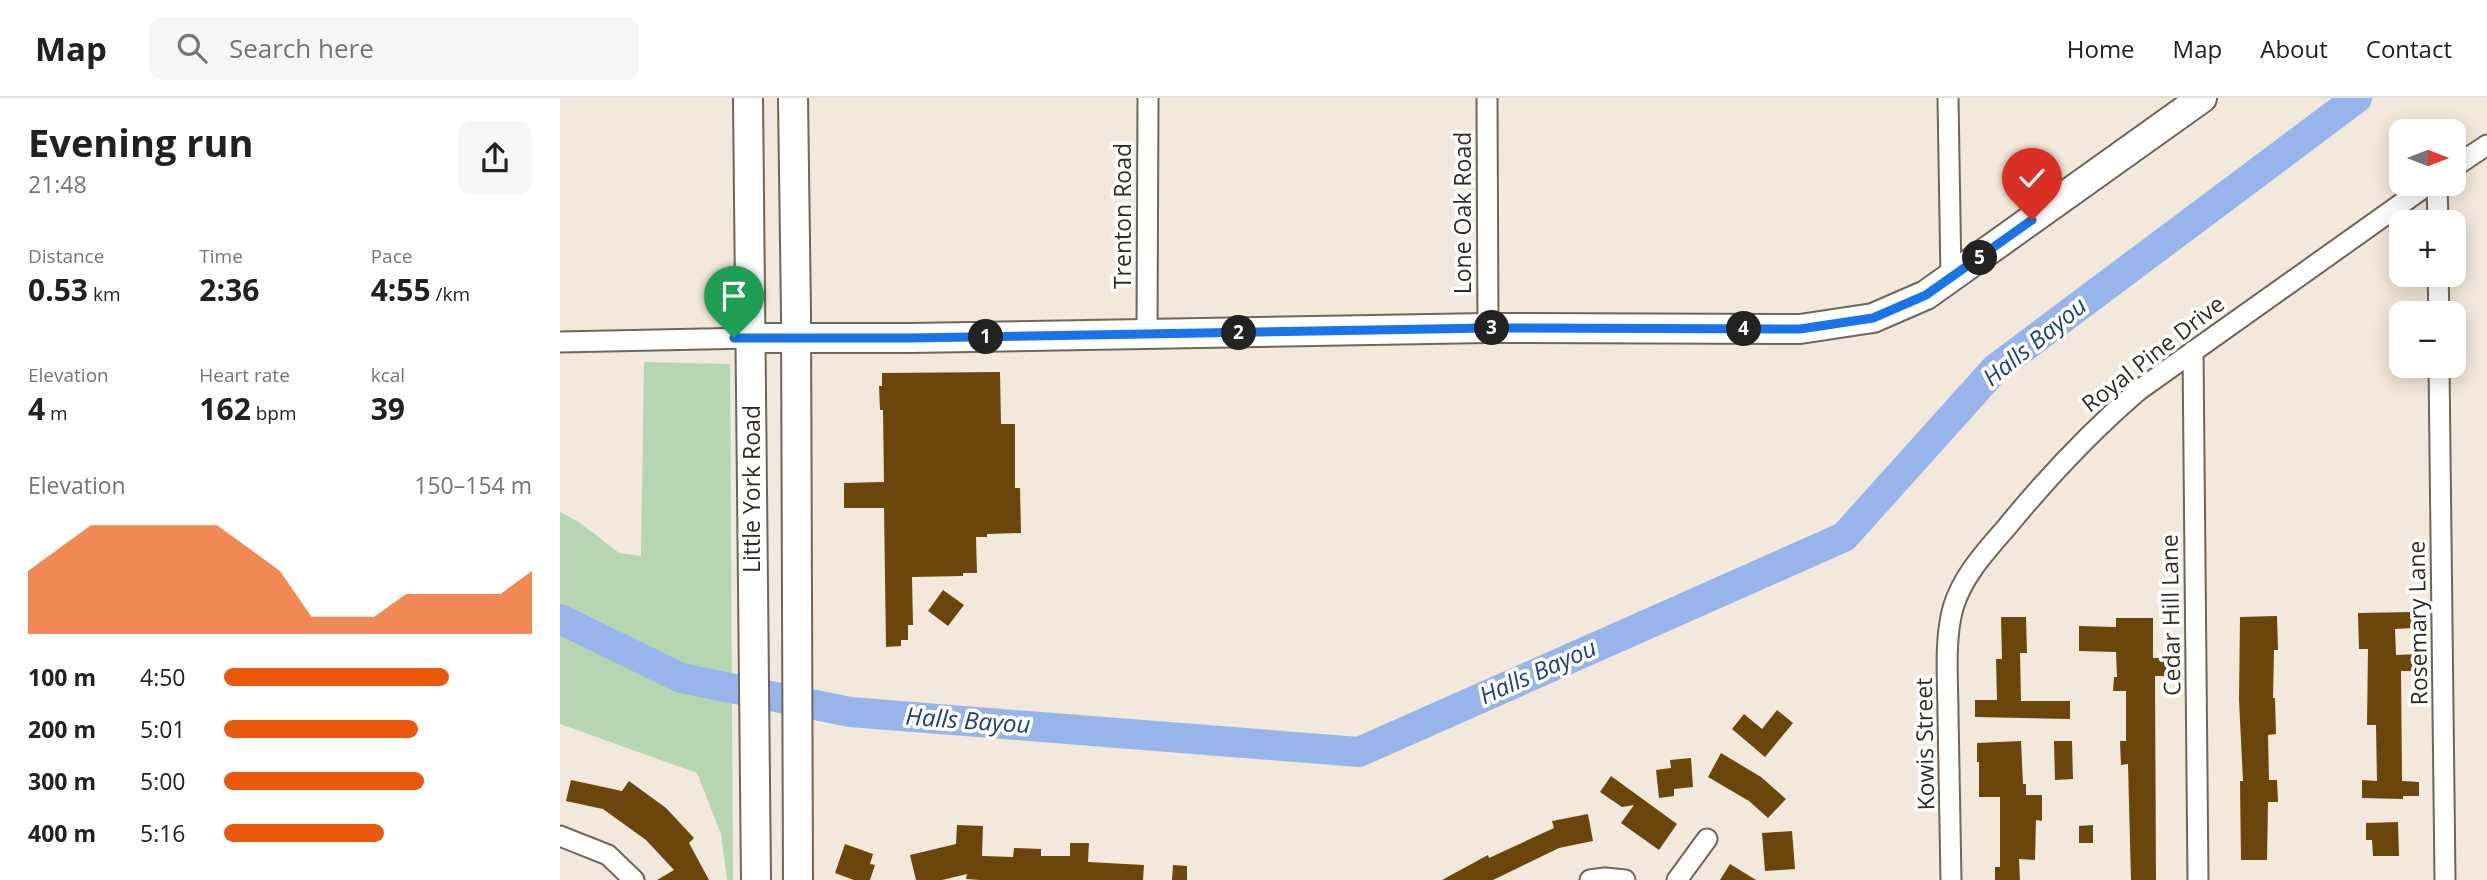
<!DOCTYPE html>
<html lang="en">
<head>
<meta charset="utf-8">
<style>
  body { margin:0; font-family:"Open Sans",sans-serif; background:#f6f6f6; color:#202124; height:100vh; display:flex; flex-direction:column; font-size:26px; white-space:nowrap }
  * { box-sizing:border-box; margin:0 }
  p { font-size:23px; color:#757577 }
  .icon { flex:none; width:38px; height:38px; fill:none; stroke:currentColor; stroke-width:2; stroke-linecap:round; stroke-linejoin:round }
  .map { position:relative; flex:1; overflow:hidden }
  .sheet { display:flex; flex-direction:column; background:#fff; width:560px }
  .sheet>* { flex:none }
  .needle { width:46px; rotate:90deg }
  .buttons { position:absolute; left:1829px; top:21px; display:grid; gap:14px }
  .buttons a { display:grid; place-items:center; width:77px; height:77px; border-radius:14px; background:#fff; box-shadow:0 4px 18px #0003; font-size:35px }
  .pin { position:absolute; display:grid; place-items:center; width:60px; height:60px; color:#fff; margin:-72px -30px; border-radius:50% 50% 50% 0; rotate:-45deg; box-shadow:0 0 7px #0007 }
  .pin .icon { rotate:45deg }
  .km { position:absolute; width:35px; height:35px; margin:-18px; border-radius:50%; background:#222; color:#fff; font-size:19px; line-height:35px; text-align:center }
  .round { display:grid; place-items:center; flex:none; width:74px; height:74px; border-radius:14px; background:#f6f6f6 }
  .head { display:flex; align-items:center; justify-content:space-between; height:119px; padding:0 28px }
  h1 { font-size:38px; font-weight:700; line-height:52px }
  .metrics { display:grid; grid-template-columns:repeat(3,1fr); gap:10px; height:119px; padding:7px 28px }
  .metrics div { display:grid; align-content:center }
  .metrics b { font-size:30px; font-weight:700 }
  .metrics small { font-size:19px; font-weight:400 }
  .metrics p { font-size:19px }
  .chart { height:196px; padding:14px 28px }
  .chart p { display:flex; justify-content:space-between }
  .chart svg { width:100%; height:126px; margin-top:7px; fill:#ea580c; opacity:.7 }
  ul { padding:0 28px; list-style:none; font-size:23px }
  li { display:grid; grid-template-columns:112px 84px 1fr; align-items:center; height:52px }
  li i { height:18px; border-radius:9px; background:#ea580c }
  header { display:flex; align-items:center; gap:42px; box-sizing:border-box; height:98px; padding:0 35px; background:#fff; border-bottom:2px solid #e0e0e0 }
  header strong { font-size:33px }
  nav { display:flex; gap:38px; margin-inline-start:auto; font-size:24px }
  .search { width:490px; height:63px; background:#f6f6f6; display:flex; align-items:center; gap:18px; box-sizing:border-box; padding:0 24px; border-radius:14px; color:#757577; font-size:26px }
  main { display:flex; flex:1; min-height:0 }
  .map>svg:first-child { display:block }
  .green { fill:#b6d6b2 }
  .lines { fill:none; stroke-linecap:round; stroke-linejoin:round }
  .river { stroke:#98b5eb; stroke-width:30 }
  .building { fill:#6a460c }
  .street-casing { stroke:#6f665b; stroke-width:23 }
  .secondary-casing { stroke:#6f665b; stroke-width:32 }
  .street { stroke:#fff; stroke-width:19 }
  .secondary { stroke:#fff; stroke-width:28 }
  .route-casing { stroke:#fff; stroke-width:14 }
  .route { stroke:#1a73e8; stroke-width:9 }
  .labels { text-anchor:middle; stroke-width:7; stroke-linejoin:round; paint-order:stroke }
  .street-label { font-size:23px; fill:#2f2b27; stroke:#fff }
  .water-label { font-size:24px; font-style:italic; fill:#204080; stroke:#fff }
</style>
</head>
<body>
<header>
<strong>Map</strong>
<div class="search"><svg class="icon" aria-label="search" viewBox="0 0 24 24"><circle cx="10" cy="10" r="6"/><path d="M15 15l6 6"/></svg>Search here</div>
<nav><a>Home</a><a>Map</a><a>About</a><a>Contact</a></nav>
</header>
<main>
<section class="sheet">
<div class="head"><div><h1>Evening run</h1><p>21:48</p></div><a class="round"><svg class="icon" aria-label="share" viewBox="0 0 24 24"><path d="M12 15V3M7 8l5-5 5 5M5 13v7h14v-7"/></svg></a></div>
<div class="metrics">
<div><p>Distance</p><b>0.53<small> km</small></b></div>
<div><p>Time</p><b>2:36</b></div>
<div><p>Pace</p><b>4:55<small> /km</small></b></div>
</div>
<div class="metrics">
<div><p>Elevation</p><b>4<small> m</small></b></div>
<div><p>Heart rate</p><b>162<small> bpm</small></b></div>
<div><p>kcal</p><b>39</b></div>
</div>
<div class="chart"><p><span>Elevation</span>150–154 m</p>
<svg viewBox="0 0 160 44" preserveAspectRatio="none"><path d="M0 44V22L10 14L20 6L30 6L40 6L50 6L60 6L70 14L80 22L90 38L100 38L110 38L120 30L130 30L140 30L150 30L160 22V44z"/></svg>
</div>
<ul>
<li><b>100 m</b>4:50<i style="width:73%"></i></li>
<li><b>200 m</b>5:01<i style="width:63%"></i></li>
<li><b>300 m</b>5:00<i style="width:65%"></i></li>
<li><b>400 m</b>5:16<i style="width:52%"></i></li>
</ul>
</section>
<div class="map">
<svg width="1927" height="782" viewBox="0 0 1927 782">
  <rect width="100%" height="100%" fill="#f2e8db"/>
  <path class="green" d="M84,264l86,2 3,516h-6l-6,-46 -24,-61 -137,-49v-212l19,10 40,31 22,3z"/>
  <g class="lines">
    <path class="river" d="M0,521l121,59 169,34 509,40 485,-215 151,-168 362,-271"/>
  </g>
  <path class="building" d="M440,274l1,52h14v64h5l1,45 -34,1v3h-11l1,36h-14v3l-51,1 1,48h-5v15h-7v6l-15,1 -2,-139h-40v-25l40,-1 -1,-72h-3l-1,-24h3v-13z
    M383,492l21,15 -16,21 -20,-15z
    M1854,514v16l-19,1 1,26 25,-1v17h-20l1,110 17,1v14h-16v3l-41,-1v-18l15,1 -1,-56h-9l1,-76h-9l-1,-36z
    M1717,518l1,34h-4l-1,48h2l1,36 -8,1 1,45h8l1,22h-10l-1,58h-26l-1,-79h3l-4,-81 1,-83z
    M1441,519h25l1,36h-7l1,48h49v18l-95,-2v-17h22l-1,-41h6z
    M1556,520h37v40h17v18h-15l1,204h-25l-3,-116 -7,1 -1,-24h6v-50h-13l1,-14h3l-1,-25 -37,-1v-25l37,1z
    M1217,612l16,13 -28,34 -33,-28 12,-15 18,15z
    M1461,643l2,43h3v11h16v26l-6,-1 -1,40 -16,-1 1,21h-25v-13h5v-70h-21v-35h-2v-19z
    M1494,643h18l1,38 -18,1z
    M1161,655l40,24 25,22 -18,19 -19,-17 -41,-24z
    M1131,660l2,29 -19,2v7l-15,2 -3,-28 15,-2 -1,-8z
    M1051,678l66,48 -18,26 -38,-27 13,-18 -12,2 -22,-15z
    M11,682l51,11 7,-10 37,27 28,30 -5,5 20,37h-52l17,-10 -28,-30 -43,-31 -37,-8z
    M1028,716l5,27 -34,7 -66,32h-51l46,-25 1,3 65,-30 -2,-7z
    M1838,724l1,34h-26l-1,-16h-6v-17z
    M397,727l26,1 -1,30 31,1 1,-9 27,1v7h29v-13h19l-1,19 56,3 -1,15h-163l-14,-1 1,-5 -25,6h-26l-6,-25 46,-11z
    M1533,727v18h-14v-17z
    M1232,733l3,38 -30,2 -3,-38z
    M285,746l28,10 -3,10 5,1 -5,15h-16l-19,-7z
    M1170,766l26,16h-36z
    M613,767l14,1v14h-15z"/>
  <g class="lines">
    <g class="street-casing">
      <path id="street" d="M927,0l1,230
        M1388,0l3,180
        M1894,69l33,-22
        M1877,86l1,38
        M1878,177l1,38
        M587,236l1,-236
        M0,244l191,-4
        M1633,253l5,529
        M1879,268l6,514
        M0,738l48,19 26,25
        M1030,782l15,-2 20,2
        M1117,782l30,-41
        M1391,782c-1,-55 -2,-110 -3,-166 0,-33 -4,-73 5,-106 9,-31 32,-56 53,-80 41,-50 84,-96 133,-138l290,-206"/>
    </g>
    <g class="secondary-casing">
      <path id="secondary" d="M188,0l8,782
        M233,0l3,215 2,567
        M191,240h159l578,-10 312,1 73,-11 53,-23 276,-197"/>
    </g>
    <use href="#street" class="street"/>
    <use href="#secondary" class="secondary"/>
  </g>
  <g class="lines">
    <g class="route-casing">
      <path id="route" d="M174,240h176l578,-10 312,1 73,-11 53,-23 106,-75"/>
    </g>
    <use href="#route" class="route"/>
  </g>
  <g class="labels">
    <g class="street-label">
      <text transform="translate(903 115) rotate(-90)" y="8">Lone Oak Road</text>
      <text transform="translate(563 118) rotate(-90)" y="8">Trenton Road</text>
      <text transform="translate(1593 256) rotate(-38)" y="8">Royal Pine Drive</text>
      <text transform="translate(192 391) rotate(-90)" y="8">Little York Road</text>
      <text transform="translate(1611 517) rotate(-91)" y="8">Cedar Hill Lane</text>
      <text transform="translate(1858 525) rotate(-91)" y="8">Rosemary Lane</text>
      <text transform="translate(1365 646) rotate(-91)" y="8">Kowis Street</text>
    </g>
    <g class="water-label">
      <text transform="translate(1475 244) rotate(-39)" y="8">Halls Bayou</text>
      <text transform="translate(978 574) rotate(-24)" y="8">Halls Bayou</text>
      <text transform="translate(408 623) rotate(4)" y="8">Halls Bayou</text>
    </g>
  </g>
</svg>
<div class="buttons">
<a><svg class="needle" viewBox="-14 -14 28 28"><path d="M0-13l5 13h-10z" fill="#e53935"/><path d="M0 13l5-13h-10z" fill="#757577"/></svg></a>
<a>+</a>
<a>−</a>
</div>
<div class="pin" style="left:174px;top:240px;background:#1e9e55"><svg class="icon" aria-label="arrive" viewBox="0 0 24 24"><path d="M6 21V4h12l-3 4 3 4H6"/></svg></div>
<div class="pin" style="left:1472px;top:122px;background:#d93025"><svg class="icon" aria-label="check" viewBox="0 0 24 24"><path d="M5 12l5 5 9-10"/></svg></div>
<b class="km" style="left:426px;top:239px">1</b>
<b class="km" style="left:679px;top:235px">2</b>
<b class="km" style="left:932px;top:230px">3</b>
<b class="km" style="left:1184px;top:231px">4</b>
<b class="km" style="left:1420px;top:160px">5</b>
</div>
</main>
</body>
</html>
